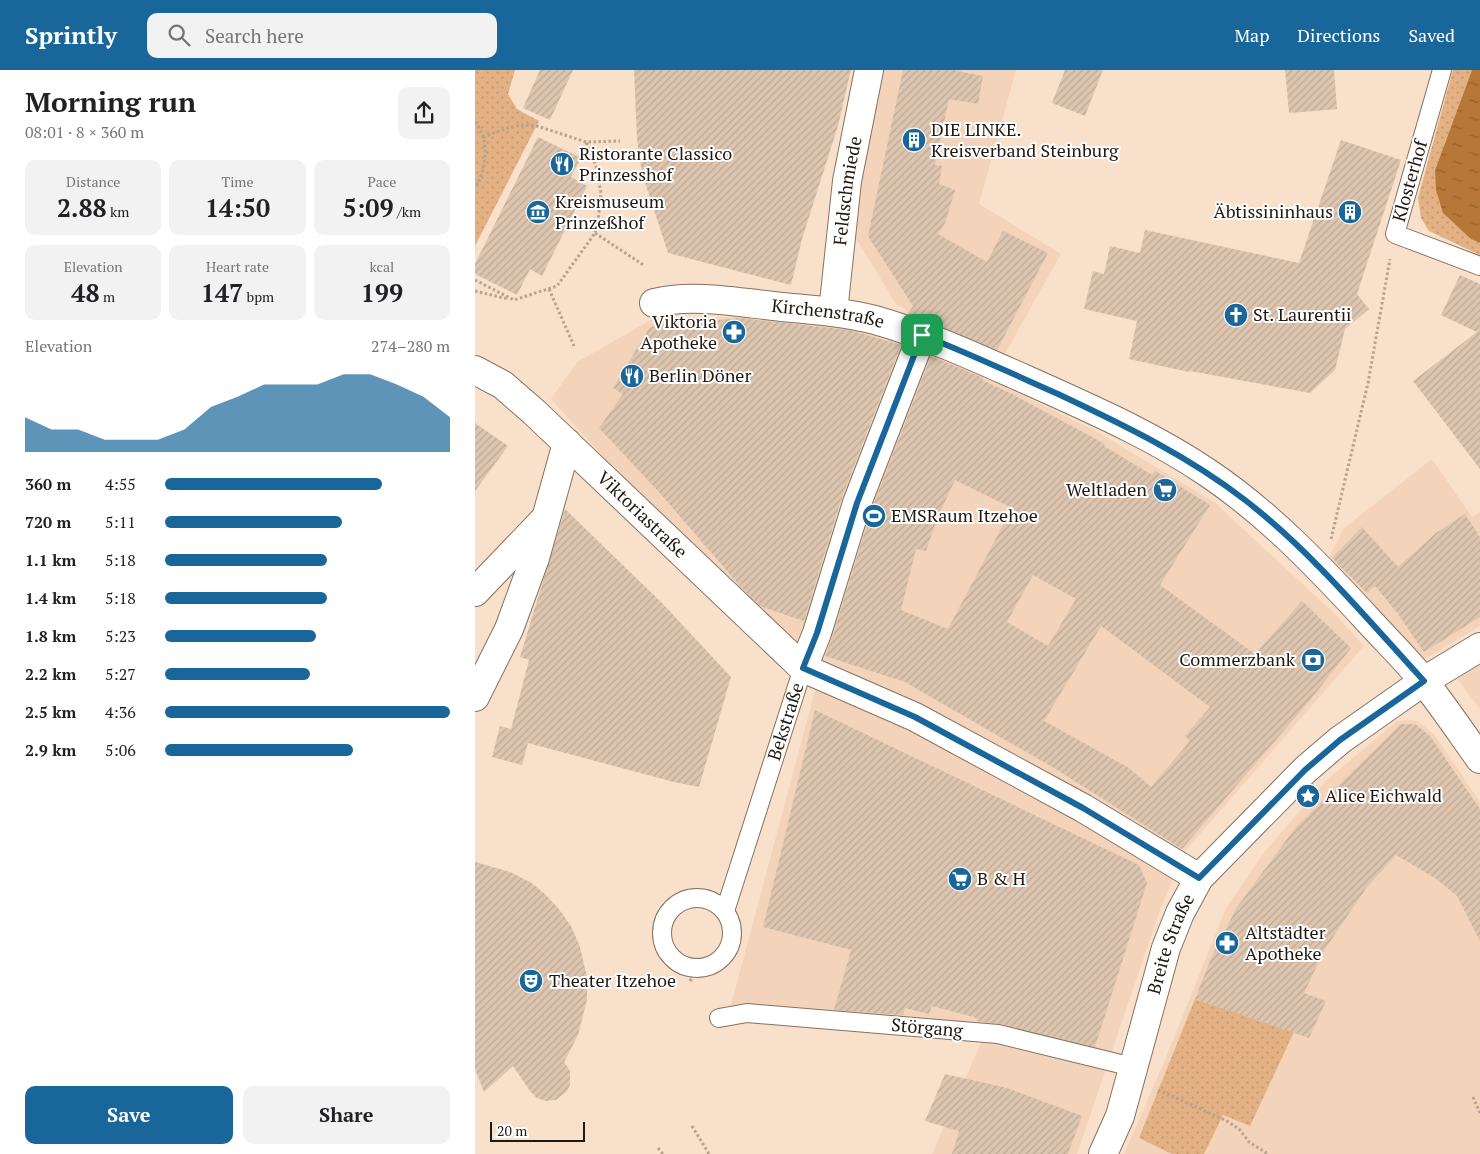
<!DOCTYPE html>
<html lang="en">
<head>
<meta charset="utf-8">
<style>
  body { margin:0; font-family:"PT Serif",serif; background:#f2f2f2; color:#202124; height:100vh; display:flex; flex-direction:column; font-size:19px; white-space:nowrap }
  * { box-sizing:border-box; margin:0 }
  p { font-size:16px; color:#757577 }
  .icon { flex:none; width:28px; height:28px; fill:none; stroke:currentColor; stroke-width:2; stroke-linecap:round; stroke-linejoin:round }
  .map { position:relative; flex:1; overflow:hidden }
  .side { display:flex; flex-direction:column; background:#fff; width:475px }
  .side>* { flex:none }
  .scale { position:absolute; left:15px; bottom:12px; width:95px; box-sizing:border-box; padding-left:5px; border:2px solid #211911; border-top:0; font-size:14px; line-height:18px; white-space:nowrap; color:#211911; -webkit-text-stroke:4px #fff; paint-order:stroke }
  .pin { position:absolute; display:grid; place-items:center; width:42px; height:42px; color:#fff; margin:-21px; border-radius:10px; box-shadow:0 2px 8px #0006 }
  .round { display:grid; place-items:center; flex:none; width:52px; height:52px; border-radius:10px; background:#f2f2f2 }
  .head { display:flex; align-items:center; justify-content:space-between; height:85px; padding:0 25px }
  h1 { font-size:28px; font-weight:700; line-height:38px }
  .figures { display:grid; grid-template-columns:repeat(3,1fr); gap:8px; height:85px; padding:5px 25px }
  .figures div { display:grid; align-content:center; border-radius:10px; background:#f2f2f2; text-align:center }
  .figures b { font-size:25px; font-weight:700 }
  .figures small { font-size:14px; font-weight:400 }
  .figures p { font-size:14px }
  .chart { height:140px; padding:10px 25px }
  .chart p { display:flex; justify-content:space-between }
  .chart svg { width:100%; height:90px; margin-top:5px; fill:#19679a; opacity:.7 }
  .cta { display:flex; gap:10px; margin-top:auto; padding:10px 25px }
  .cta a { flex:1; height:58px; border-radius:10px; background:#19679a; color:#fff; font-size:20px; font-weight:700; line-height:58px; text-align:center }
  .cta a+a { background:#f2f2f2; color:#202124 }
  ul { padding:0 25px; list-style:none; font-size:16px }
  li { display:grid; grid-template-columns:80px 60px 1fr; align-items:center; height:38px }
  li i { height:12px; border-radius:6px; background:#19679a }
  header { display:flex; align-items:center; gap:30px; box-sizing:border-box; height:70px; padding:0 25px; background:#19679a; color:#fff }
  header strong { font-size:24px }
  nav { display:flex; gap:28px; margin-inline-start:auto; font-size:18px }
  .search { width:350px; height:45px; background:#f2f2f2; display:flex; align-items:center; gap:12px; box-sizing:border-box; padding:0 18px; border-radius:10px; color:#757577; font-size:19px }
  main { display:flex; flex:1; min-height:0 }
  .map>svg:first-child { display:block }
  .built { fill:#f3d4ba }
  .park { fill:url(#park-dots) }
  .water { fill:url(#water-ripples) }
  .building { fill:url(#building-hatch); fill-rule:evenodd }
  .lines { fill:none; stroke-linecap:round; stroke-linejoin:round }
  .lane-casing { stroke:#87715e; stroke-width:20 }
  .street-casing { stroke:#87715e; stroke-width:30 }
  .path { stroke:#b6a290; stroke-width:3; stroke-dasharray:2.5 2.5; stroke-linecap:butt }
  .lane { stroke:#fff; stroke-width:18 }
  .street { stroke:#fff; stroke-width:28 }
  .route-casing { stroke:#fff; stroke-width:10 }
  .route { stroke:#19679a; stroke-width:6 }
  .labels { text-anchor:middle; stroke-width:4; stroke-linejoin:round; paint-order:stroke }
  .poi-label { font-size:18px; fill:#211911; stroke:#fff; text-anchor:start }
  .street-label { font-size:18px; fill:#211911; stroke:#fff }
</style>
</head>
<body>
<header>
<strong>Sprintly</strong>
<div class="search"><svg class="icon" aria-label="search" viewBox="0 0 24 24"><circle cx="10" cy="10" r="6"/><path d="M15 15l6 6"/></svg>Search here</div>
<nav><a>Map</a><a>Directions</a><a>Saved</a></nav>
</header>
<main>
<section class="side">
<div class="head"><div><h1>Morning run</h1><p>08:01 · 8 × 360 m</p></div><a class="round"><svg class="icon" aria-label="share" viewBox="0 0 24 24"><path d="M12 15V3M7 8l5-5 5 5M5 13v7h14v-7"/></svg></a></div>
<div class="figures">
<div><p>Distance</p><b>2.88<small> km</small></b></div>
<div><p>Time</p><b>14:50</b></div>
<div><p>Pace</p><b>5:09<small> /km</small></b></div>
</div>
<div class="figures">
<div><p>Elevation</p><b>48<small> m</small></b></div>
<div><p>Heart rate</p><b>147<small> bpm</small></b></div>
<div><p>kcal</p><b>199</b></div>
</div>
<div class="chart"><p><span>Elevation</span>274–280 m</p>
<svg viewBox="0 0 160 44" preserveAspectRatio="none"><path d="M0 44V27L10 33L20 33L30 38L40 38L50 38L60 33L70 22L80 17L90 11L100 11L110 11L120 6L130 6L140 11L150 17L160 27V44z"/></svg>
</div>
<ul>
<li><b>360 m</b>4:55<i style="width:76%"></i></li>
<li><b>720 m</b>5:11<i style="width:62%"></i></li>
<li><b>1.1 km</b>5:18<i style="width:57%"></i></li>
<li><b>1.4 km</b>5:18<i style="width:57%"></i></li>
<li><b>1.8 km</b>5:23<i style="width:53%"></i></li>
<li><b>2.2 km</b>5:27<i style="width:51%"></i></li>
<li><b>2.5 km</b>4:36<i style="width:100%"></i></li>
<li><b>2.9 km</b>5:06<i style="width:66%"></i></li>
</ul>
<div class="cta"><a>Save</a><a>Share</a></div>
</section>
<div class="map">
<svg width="1005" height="1084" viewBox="0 0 1005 1084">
  <defs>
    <pattern id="park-dots" width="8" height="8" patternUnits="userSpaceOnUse" patternTransform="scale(1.25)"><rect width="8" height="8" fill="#e3b183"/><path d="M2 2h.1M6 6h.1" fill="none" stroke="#c29870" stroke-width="1.8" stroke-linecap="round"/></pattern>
    <pattern id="water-ripples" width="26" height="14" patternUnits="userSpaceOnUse" patternTransform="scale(1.25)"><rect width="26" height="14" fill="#b67738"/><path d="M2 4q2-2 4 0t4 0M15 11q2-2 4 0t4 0" fill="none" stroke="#94612e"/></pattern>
    <pattern id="building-hatch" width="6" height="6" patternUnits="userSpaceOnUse" patternTransform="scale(1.25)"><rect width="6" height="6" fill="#ddc5b0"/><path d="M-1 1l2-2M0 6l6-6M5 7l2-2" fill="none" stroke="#bda996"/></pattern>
  </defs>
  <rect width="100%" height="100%" fill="#f9e0ca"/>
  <path class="built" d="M402,0h139l-37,134 82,50 -59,105 -106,-55 -45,-74z
    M181,247h136l117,24 187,90 118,71 120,111 30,33 -178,204 -25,57 -84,247h-145l55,-125 -256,-24 85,-318 -13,-9 -252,-279 26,-37z
    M957,389l40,58 8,-5v114l-55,33 -97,-99 16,-32z
    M1005,594v45l-23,-30z
    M934,650l8,1 17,13 46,68v352h-356l38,-87 64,-159 40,-58 62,-71 69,-58z"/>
  <path class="park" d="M0,0h40l-7,24 9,15 22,12 -64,125z
    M978,0h19l-37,100 36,69 9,4v12l-51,-24 -8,-13 -3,-20z
    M720,929l99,33 -44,94 -27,-11 -19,39h-32l-33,-16z"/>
  <path class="water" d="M997,0h8v173l-9,-4 -28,-26 -7,-23 -1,-20z"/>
  <path class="building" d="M65,0h33l-23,50 -27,-12z
    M159,0h217l-13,56 -36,113 -11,46 -123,-32 -26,-80 -5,-34z
    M428,0h50l30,6 -5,28 -29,-5 -14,66 7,1 -3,18 16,6 -10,33 -7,11 49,28 16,-31 45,22 -51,97 -69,-29 -20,-7 5,-8 -45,-70z
    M590,0h38l-18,46 -33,-13z
    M810,0h49l3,39 -48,4z
    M63,67l43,21 -10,19 16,9 -45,90 -12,-7 -13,26 -42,-21v-10z
    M866,70l60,20 -44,134 12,15 -24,20 -10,41 -25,23 -120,-22 -1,1 -60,-13 8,-38 -53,-12 9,-38 11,3 6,-28 30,7 5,-23 154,33z
    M985,205l20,9v185l-67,-88 64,-49 -36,-17z
    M264,248l110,12 52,15 -59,152 -38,124 -44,-15 -19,-19 -83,-96 -59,-63 24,-34 -10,-6 37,-61z
    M456,286l52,22 -1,2 30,14 93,50 -1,2 48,29 3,-4 55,34 -50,80 95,69 47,-53 49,47 -40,51 -129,150 -128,-81 -149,-86 -80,-26 7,-18 40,-130zM480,410l57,28 -64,121 -47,-19 15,-61 10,2 11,-32zM558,505l43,24 -28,47 -41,-24zM626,556l109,81 -25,29 5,5 -39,46 -22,-19 -85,-47z
    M0,353l33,23 -33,45z
    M90,439l97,94 69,74 -32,110 -25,-5 -146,-39 -6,22 -30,-8 8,-31 11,3 18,-69 -9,-3z
    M990,444l15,23v80l-56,35 -26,-38 -23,-28 -8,7 -35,-35 30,-31 36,40 38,-34z
    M340,640l324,155 8,18 -52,164 -94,-23 -19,-2 -5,-1v-3l-45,-12 -3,8 -24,-6 -2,7 -69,-5 17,-60 -88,-23z
    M926,654h14l15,12 50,73v132l-23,-45 -22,-18 -39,-23 -29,32 -42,62 -21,44 22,8 -17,37 -114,-39 17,-43 25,-49 59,-80z
    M0,792l35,10 20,10 14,11 14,15 13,18 9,21 7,30v23l-9,35 -14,27 6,9v14l-3,6 -11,9 -10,1 -9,-3 -7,-7 -17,-25 -29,26 -9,-23z
    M470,1004l62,14 75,28 -14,38h-116l7,-23 -34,-10z"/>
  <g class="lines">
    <g class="lane-casing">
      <g id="lane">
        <path d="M967,0l-47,164 85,32"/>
        <circle cx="222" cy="863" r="35"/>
        <path id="s1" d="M250,841l78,-243"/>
        <path d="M244,948l28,-5 251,21 135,33"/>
      </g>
    </g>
    <g class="street-casing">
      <g id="street">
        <path id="s2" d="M179,233c39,-10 88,0 128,4 31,3 63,5 93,13 53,15 102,38 152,60 62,28 125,55 181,93 61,41 111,94 160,147 19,21 40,41 57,63 19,24 37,51 55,76"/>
        <path id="s3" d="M358,242l14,-131 22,-111"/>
        <path id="s4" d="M0,300l28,15 31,27 269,256 112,49 168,91 116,70"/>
        <path d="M0,522l69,-72"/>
        <path d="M328,598l14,-35 40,-130 65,-168"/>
        <path d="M0,627l34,-68 26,-71 32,-115"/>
        <path id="s5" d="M628,1084l17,-38 46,-168 14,-35 19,-35 106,-108 35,-30 84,-59 56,-34"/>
      </g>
    </g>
    <path class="path" d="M0,52c15,18 12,47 0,66
      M8,67l27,-10 14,-2 13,1 49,16 34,-1
      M120,163l50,33
      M0,210l39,20 43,-14 38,-53 3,-12 3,-28 -5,-27 -10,-24
      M74,219l25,57
      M0,221l33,8
      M856,469l37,-156 22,-124
      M215,911l10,-13
      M683,1020l69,31 12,8 10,13 19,12
      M998,1027l7,16
      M217,1056l17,28
      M183,1078l5,6"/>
    <use href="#lane" class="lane"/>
    <use href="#street" class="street"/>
  </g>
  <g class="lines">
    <g class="route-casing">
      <path id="route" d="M447,265c46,18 91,39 136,59 66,31 130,62 187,106 67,52 122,119 179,181l-84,59 -35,30 -106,108 -116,-70 -168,-91 -112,-49 14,-35 40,-130z"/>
    </g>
    <use href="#route" class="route"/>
  </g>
  <defs>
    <g id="building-disc" transform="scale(1.25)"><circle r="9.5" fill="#19679a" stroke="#fff"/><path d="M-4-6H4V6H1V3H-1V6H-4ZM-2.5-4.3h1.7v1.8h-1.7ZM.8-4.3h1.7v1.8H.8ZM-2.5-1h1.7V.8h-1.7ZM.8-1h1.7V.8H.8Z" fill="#fff"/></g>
    <g id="restaurant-disc" transform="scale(1.25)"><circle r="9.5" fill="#19679a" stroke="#fff"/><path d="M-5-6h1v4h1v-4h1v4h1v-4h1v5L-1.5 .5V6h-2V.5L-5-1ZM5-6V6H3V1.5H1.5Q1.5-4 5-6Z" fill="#fff"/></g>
    <g id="museum-disc" transform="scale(1.25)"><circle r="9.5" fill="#19679a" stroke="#fff"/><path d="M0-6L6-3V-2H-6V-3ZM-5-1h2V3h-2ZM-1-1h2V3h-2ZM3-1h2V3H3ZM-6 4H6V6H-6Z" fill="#fff"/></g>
    <g id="church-disc" transform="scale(1.25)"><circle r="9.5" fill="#19679a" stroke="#fff"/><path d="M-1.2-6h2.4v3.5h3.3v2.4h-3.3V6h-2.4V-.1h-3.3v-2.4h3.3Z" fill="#fff"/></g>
    <g id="pharmacy-disc" transform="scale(1.25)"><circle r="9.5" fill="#19679a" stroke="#fff"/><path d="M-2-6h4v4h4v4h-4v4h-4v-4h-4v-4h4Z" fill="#fff"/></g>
    <g id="supermarket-disc" transform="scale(1.25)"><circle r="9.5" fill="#19679a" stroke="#fff"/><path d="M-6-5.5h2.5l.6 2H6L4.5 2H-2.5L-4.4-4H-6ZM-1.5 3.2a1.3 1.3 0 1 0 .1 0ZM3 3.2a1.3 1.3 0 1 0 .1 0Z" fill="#fff"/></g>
    <g id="stadium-disc" transform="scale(1.25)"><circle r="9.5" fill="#19679a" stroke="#fff"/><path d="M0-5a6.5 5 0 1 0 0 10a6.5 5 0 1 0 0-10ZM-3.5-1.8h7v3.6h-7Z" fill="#fff"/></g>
    <g id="bank-disc" transform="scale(1.25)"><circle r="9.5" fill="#19679a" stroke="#fff"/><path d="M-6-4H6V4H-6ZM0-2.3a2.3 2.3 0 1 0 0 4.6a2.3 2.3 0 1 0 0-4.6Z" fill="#fff"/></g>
    <g id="sight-disc" transform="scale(1.25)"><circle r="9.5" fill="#19679a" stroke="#fff"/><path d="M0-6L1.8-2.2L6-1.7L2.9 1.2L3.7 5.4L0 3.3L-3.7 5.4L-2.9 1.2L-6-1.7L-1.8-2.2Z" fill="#fff"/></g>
    <g id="theatre-disc" transform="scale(1.25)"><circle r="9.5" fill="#19679a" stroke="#fff"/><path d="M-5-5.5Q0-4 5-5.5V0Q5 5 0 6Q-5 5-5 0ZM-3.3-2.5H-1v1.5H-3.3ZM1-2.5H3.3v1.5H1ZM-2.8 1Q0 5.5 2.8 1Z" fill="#fff"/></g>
  </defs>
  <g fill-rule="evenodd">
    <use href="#building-disc" x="439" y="70"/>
    <use href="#restaurant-disc" x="87" y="94"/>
    <use href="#museum-disc" x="63" y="142"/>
    <use href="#building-disc" x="875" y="142"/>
    <use href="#church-disc" x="761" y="245"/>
    <use href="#pharmacy-disc" x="259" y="262"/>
    <use href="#restaurant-disc" x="157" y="306"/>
    <use href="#supermarket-disc" x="690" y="420"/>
    <use href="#stadium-disc" x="399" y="446"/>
    <use href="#bank-disc" x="838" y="590"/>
    <use href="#sight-disc" x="833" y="726"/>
    <use href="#supermarket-disc" x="485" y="809"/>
    <use href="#pharmacy-disc" x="752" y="873"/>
    <use href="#theatre-disc" x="56" y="911"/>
  </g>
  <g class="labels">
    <g class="poi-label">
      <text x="456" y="66">DIE LINKE.<tspan x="456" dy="21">Kreisverband Steinburg</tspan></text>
      <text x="104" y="90">Ristorante Classico<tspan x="104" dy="21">Prinzesshof</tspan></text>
      <text x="80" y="138">Kreismuseum<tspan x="80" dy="21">Prinzeßhof</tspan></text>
      <text x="858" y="148" text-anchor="end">Äbtissininhaus</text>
      <text x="778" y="251">St. Laurentii</text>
      <text x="242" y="258" text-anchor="end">Viktoria<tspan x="242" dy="21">Apotheke</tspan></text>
      <text x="174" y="312">Berlin Döner</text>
      <text x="672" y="426" text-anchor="end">Weltladen</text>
      <text x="416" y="452">EMSRaum Itzehoe</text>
      <text x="820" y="596" text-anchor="end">Commerzbank</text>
      <text x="850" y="732">Alice Eichwald</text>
      <text x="502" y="815">B &amp; H</text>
      <text x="770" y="869">Altstädter<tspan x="770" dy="21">Apotheke</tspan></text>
      <text x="74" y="917">Theater Itzehoe</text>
    </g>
    <g class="street-label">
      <text transform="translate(935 111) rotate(-74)" y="6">Klosterhof</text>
      <text dy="6" stroke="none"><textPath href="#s3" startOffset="122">Feldschmiede</textPath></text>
      <text dy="6" stroke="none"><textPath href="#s2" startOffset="175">Kirchenstraße</textPath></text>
      <text dy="6" stroke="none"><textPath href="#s4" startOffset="222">Viktoriastraße</textPath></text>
      <text dy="6" stroke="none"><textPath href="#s1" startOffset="199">Bekstraße</textPath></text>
      <text dy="6" stroke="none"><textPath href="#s5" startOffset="221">Breite Straße</textPath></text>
      <text transform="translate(452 958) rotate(5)" y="6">Störgang</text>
    </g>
  </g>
</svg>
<div class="scale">20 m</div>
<div class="pin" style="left:447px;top:265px;background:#1e9e55"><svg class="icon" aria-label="arrive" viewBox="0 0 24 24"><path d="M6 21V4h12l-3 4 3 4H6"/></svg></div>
</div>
</main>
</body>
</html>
